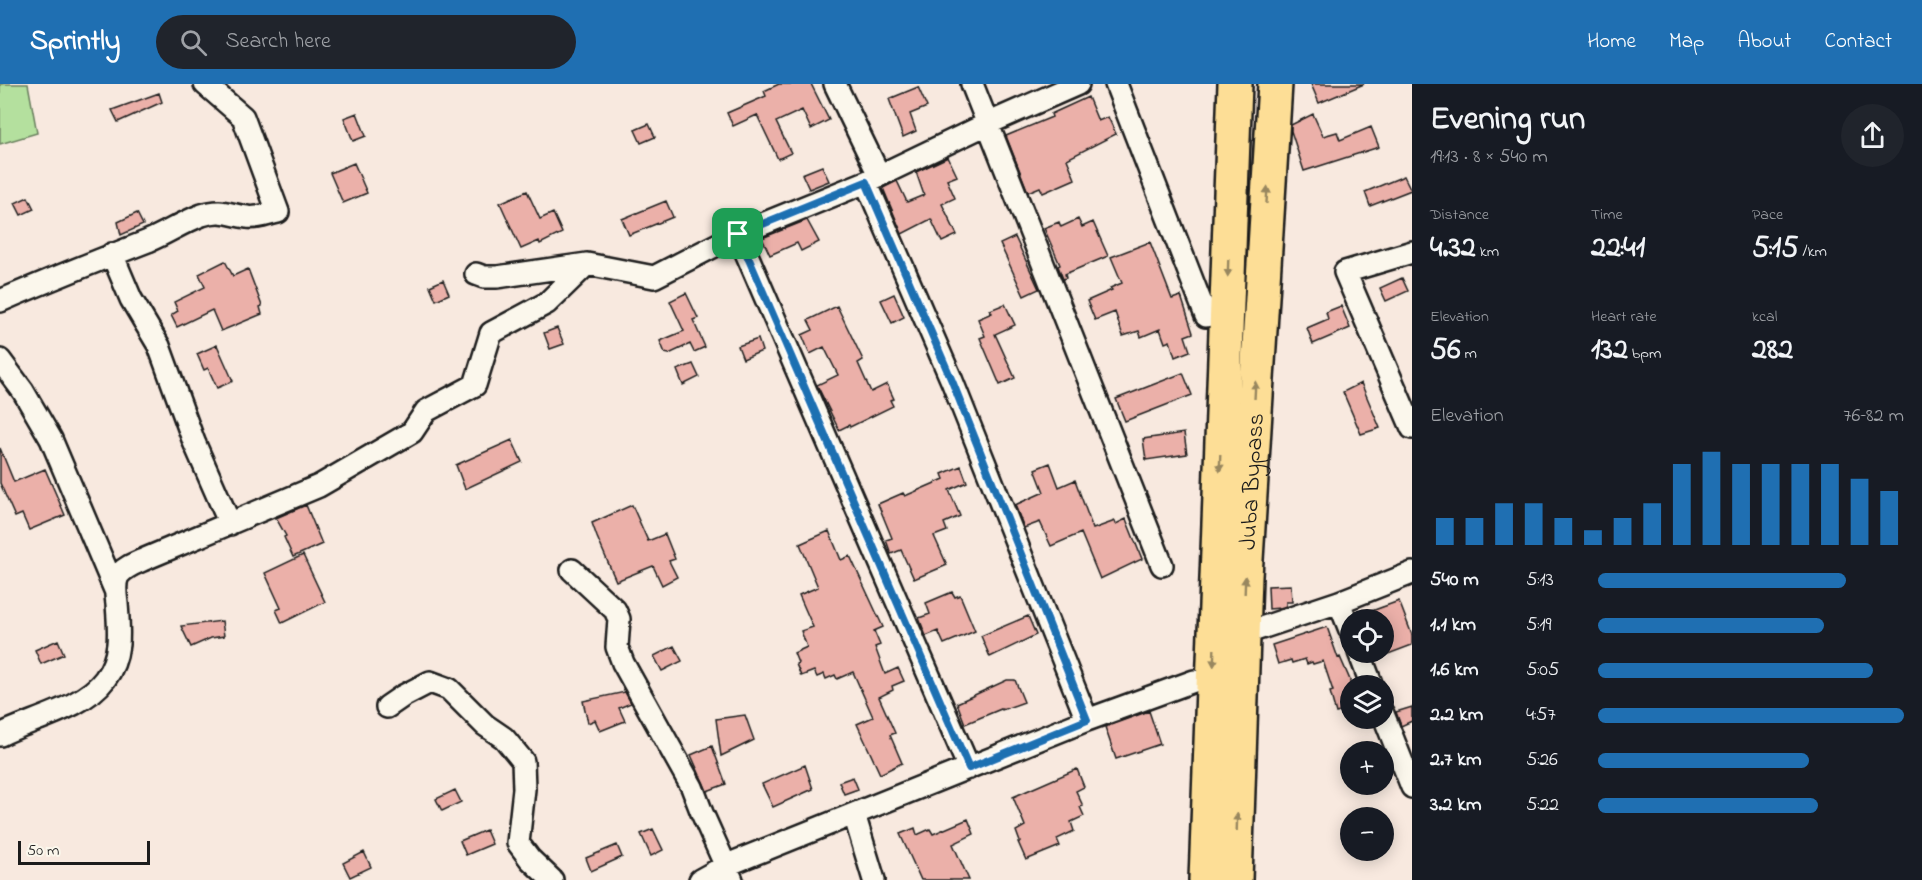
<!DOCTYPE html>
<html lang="en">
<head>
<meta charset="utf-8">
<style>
  body { margin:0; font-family:"Indie Flower",sans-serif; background:#20242c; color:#f1f3f6; height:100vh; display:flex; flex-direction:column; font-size:22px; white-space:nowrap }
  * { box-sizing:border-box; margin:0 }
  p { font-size:20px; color:#9ea1a6 }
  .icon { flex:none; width:33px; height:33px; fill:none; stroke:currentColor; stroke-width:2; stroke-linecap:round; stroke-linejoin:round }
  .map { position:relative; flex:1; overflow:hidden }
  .panel { display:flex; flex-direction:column; background:#171b24; width:510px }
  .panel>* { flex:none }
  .buttons { position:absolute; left:1340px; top:525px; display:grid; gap:12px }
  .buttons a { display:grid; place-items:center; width:54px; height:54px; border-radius:50%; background:#171b24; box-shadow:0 3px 15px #0003; font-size:30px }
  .scale { position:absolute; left:18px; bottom:15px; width:132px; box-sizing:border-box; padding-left:6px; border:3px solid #1c1c1c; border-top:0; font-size:16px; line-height:21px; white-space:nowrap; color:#1c1c1c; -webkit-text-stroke:4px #fbf7ec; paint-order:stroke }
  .pin { position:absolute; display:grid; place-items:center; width:51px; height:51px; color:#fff; margin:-26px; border-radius:12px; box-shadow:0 3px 9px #0006 }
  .round { display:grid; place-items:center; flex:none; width:63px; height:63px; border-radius:32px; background:#20242c }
  .headline { display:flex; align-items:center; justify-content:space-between; height:102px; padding:0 18px }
  h1 { font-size:33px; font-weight:800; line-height:45px }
  .metrics { display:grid; grid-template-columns:repeat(3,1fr); gap:9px; height:102px; padding:6px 18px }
  .metrics div { display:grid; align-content:center }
  .metrics b { font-size:30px; font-weight:800 }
  .metrics small { font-size:16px; font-weight:400 }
  .metrics p { font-size:16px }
  .chart { height:168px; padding:12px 18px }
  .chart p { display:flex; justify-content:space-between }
  .chart svg { width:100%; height:108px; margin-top:6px; stroke:#1f6fb2; stroke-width:6 }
  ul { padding:0 18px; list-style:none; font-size:20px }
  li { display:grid; grid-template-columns:96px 72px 1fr; align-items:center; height:45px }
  li i { height:15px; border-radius:8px; background:#1f6fb2 }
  header { display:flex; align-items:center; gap:36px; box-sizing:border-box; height:84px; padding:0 30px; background:#1f6fb2; color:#fff }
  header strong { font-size:28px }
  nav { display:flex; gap:33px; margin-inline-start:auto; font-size:21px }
  .search { width:420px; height:54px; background:#20242c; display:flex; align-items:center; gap:15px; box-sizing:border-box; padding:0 21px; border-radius:33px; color:#9ea1a6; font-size:22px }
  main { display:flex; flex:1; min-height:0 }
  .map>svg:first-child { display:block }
  .green { fill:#b4e09e; stroke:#687e5d; stroke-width:1.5 }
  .building { fill:#ebb0a9; stroke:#1c1c1c; stroke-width:1.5 }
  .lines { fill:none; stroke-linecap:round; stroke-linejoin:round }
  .minor-casing { stroke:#1c1c1c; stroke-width:26 }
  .primary-casing { stroke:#1c1c1c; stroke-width:38 }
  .minor { stroke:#fbf7ec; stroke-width:21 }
  .primary { stroke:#fdde96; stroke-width:33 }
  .oneway { fill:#98875f }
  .route-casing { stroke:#fff; stroke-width:12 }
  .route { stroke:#1f6fb2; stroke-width:8 }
  .labels { text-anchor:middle; stroke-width:5; stroke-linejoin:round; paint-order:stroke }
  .street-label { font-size:24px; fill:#1c1c1c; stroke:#fbf7ec }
</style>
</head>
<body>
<header>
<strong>Sprintly</strong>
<div class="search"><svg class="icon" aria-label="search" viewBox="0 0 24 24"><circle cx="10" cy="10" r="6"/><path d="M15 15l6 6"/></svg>Search here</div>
<nav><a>Home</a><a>Map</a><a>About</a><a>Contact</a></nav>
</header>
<main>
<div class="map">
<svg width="1412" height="796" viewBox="0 0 1412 796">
  <rect width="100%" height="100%" fill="#f8e9df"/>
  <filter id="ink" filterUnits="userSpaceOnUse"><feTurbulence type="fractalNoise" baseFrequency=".0167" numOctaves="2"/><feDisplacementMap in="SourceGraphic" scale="12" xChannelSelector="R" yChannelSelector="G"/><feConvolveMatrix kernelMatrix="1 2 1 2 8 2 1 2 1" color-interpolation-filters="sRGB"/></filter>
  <g filter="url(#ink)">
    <path class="green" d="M0,0h28l9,49 -37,11z"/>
    <path class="building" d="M779,0h32l18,36 -18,9 -9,-19 -26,12 15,31 -13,6 -21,-44 -24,11 -6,-13 39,-17 -2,-5z
      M1311,0h53l-45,19z
      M918,3l9,20 -17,7 6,17 -13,6 -14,-38z
      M159,9l3,9 -44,20 -6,-12z
      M1088,13l10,24 10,-4 8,17 -49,25 8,20 -32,14 -3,-6 -12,5 -22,-56 46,-19 -1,-3z
      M357,29l9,23 -13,5 -9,-23z
      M1313,30l10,22 14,-4 3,8 31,-13 8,20 -75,24 -13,-40v-6z
      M649,40l6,13 -14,6 -6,-13z
      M948,73l9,19 -10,4 8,18 -13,6 15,31 -15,7 -11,-23 -29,15 -19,-46 14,-7 10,21 17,-7 -8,-23z
      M354,79l13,30 -24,10 -13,-30z
      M822,82l7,15 -20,8 -7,-15z
      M1404,92l7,14 -41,16 -5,-14z
      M527,107l13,28 13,-6 9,20 -22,11 -1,-3 -18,8 -21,-46z
      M28,113l6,12 -13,6 -6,-12z
      M666,117l7,16 -44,18 -7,-16z
      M137,129l6,12 -22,10 -3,-13z
      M1078,135l4,8 11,-5 15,34 -43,18 1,4 -3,1 -5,-13 2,-1 -16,-37 15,-6 2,5z
      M807,136l12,22 -18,9 -4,-8 -27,12 -8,-17z
      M1015,153l24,52 -15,7 -24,-52z
      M1150,158l22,57 9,-3 12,37 -8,3 5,15 -15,6 -5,-16 -5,2 -5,-14 -19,8 -2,-6 -16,5 -8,-24 -20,8 -8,-19 25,-11 -2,-2 12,-5 -11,-26z
      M225,177l8,15 15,-7 14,37 -2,1 2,7 -41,17 -9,-21 -35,17 -6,-12 7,-4 -4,-9 31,-15 -6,-13z
      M1402,194l6,13 -22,10 -6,-13z
      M443,196l6,14 -13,6 -6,-14z
      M686,209l12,25 -5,2 12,27 -11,5 -4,-8 -21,10 -4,-1 -5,-12 24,-10 -14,-30z
      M894,210l10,23 -12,6 -11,-23z
      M1005,220l10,21 -20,9 20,44 -15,7 -20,-47 5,-2 -7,-17 14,-6 -2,-3z
      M837,222l26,54 -5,3 13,29 16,-8 7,15 -4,1 3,6 -43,21 -1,-2 -10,5 -22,-45 21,-10 -14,-28 -14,7 -8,-19 11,-5 -5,-10z
      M1341,222l9,22 -37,16 -6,-16 21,-9 -2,-7z
      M557,244l7,16 -14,5 -6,-16z
      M758,255l4,12 -19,8 -5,-13z
      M217,261l16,36 -16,7 -9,-20 -4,2 -7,-16z
      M693,280l6,13 -16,8 -6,-15z
      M1183,289l9,22 -67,26 -9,-22z
      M1361,299l19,45 -19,6 -18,-42z
      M1184,349l3,21 -41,6 -3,-21z
      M512,356l10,22 -57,27 -9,-24z
      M0,364l14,34 31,-13 20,46 -36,15 -7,-16 -7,3 -15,-34z
      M1050,379l9,24 16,-7 18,49 22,-8 1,3 10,-5 16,40 -42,20 -19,-46 -30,13 -11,-24 -16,6 -9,-23 29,-13 -9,-23z
      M961,382l6,16 -18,8 11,26 -16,7 3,8 -13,5 13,29 -33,14 -13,-29 -10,4 -5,-14 6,-2 -14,-34 25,-11 2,3 39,-17 -2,-5z
      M306,421l16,39 -29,13 -9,-20 2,-1 -10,-18z
      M632,421l16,36 17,-7 10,25 -6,2 8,16 -15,8 -9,-19 -37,15 -19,-44 -5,-14z
      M829,447l12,29 9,-4 33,71 -9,4 6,14 -5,2 10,27 13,-6 6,13 -12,5 1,4 -14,7 16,36 -5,2 12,28 -22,11 -23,-50 16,-7 -20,-45 -16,7 -2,-4 -9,4 -2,-5 -7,3 -3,-6 -13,5 -5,-12 2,-1 -4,-10 13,-6 -6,-16 12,-4 -14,-32 19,-8 -18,-43z
      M303,471l22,47 -43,21 -6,-13 5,-2 -16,-35z
      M1291,501l1,17h-6v4l-6,2 -11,1 -1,-23z
      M952,508l3,5 5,-2 15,36 -31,13 -6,-13 -12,5 -7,-18 11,-4 -4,-11z
      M1399,517l13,34v10l-29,11v-36h-23l-2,-4z
      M1028,532l8,19 -46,22 -9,-21z
      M222,537l2,15 -13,2 -20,9 -10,-21z
      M1327,543l11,31 2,-1 10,23v29l-14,4 -6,-21 3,-1 -10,-30 -10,3 -1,-2 -5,2 -2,-5 -13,4 -1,-3 -13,4 -6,-19z
      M58,556l6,14 -23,10 -6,-14z
      M674,562l8,15 -20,10 -8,-15z
      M1007,596h8l9,22 -22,8 -1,-1 -36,15 -8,-21z
      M625,608l6,11 -12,5 6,13 -25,10 -5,-11 -7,3 -5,-22z
      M1412,623v14l-11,5 -5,-14z
      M1149,627l11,33 -44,15 -11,-32z
      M745,631l9,25 -33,16 -5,-37z
      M712,662l14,38 -19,7 -16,-36z
      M805,681l8,24 -40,18 -11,-23z
      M1077,685l7,18 -8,4 7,15 -3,1 4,9 -13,6 3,9 -17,8 3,7 -34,14 -8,-18h2l-4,-11 9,-5 -12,-29z
      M853,693l5,12 -14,5 -5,-12z
      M455,706l6,12 -19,9 -6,-12z
      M968,735l6,15 -21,10 16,36h-48l-21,-46 15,-6 2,7 13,-6 3,5z
      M653,745l10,21 -12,6 -10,-22z
      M486,746l6,14 -26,11 -6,-14z
      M617,761l5,12 -31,14 -5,-13z
      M364,768l7,15 -21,10 -7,-14z"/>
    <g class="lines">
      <g class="minor-casing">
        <path id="minor" d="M835,0l44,91
          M972,0l190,481
          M1116,0l90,232
          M866,98l86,199 135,339
          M738,150l231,534
          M1412,168l-67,20 67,156
          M112,170l19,45 28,47 35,96 36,82
          M476,190l8,3h13l90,-13 67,13 84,-43 128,-52 121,-58 91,-40
          M0,217c49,-21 99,-41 148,-60 19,-8 35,-19 54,-26 21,-7 26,0 45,2 10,2 21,-3 31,-5l-35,-95 -38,-33
          M0,276l23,31 28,48 64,151
          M572,486l43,40 4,9 -2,28 6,16 69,124 10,26 30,67
          M1339,518l11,28
          M1243,550l96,-32 73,-29
          M1359,568l13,34
          M387,623l16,-11 27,-14 19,7 36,36 19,13 19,23 1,28 -6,54 12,16 22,21
          M1383,630l29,73
          M0,651c32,-16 84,-27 105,-56 17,-22 14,-49 12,-75 -1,-9 -3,-20 1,-28 6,-9 18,-13 27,-17l174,-73 93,-54 14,-21 49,-26 16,-52 56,-30 40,-39
          M854,730l20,66
          M700,796l27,-15 360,-145 107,-39"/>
      </g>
      <g class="primary-casing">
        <g id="primary">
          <path d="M1206,796l29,-796"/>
          <path id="s1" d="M1235,796l10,-304 30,-492"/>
        </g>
      </g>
      <use href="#minor" class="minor"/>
      <use href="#primary" class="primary"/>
    </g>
    <defs><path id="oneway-solid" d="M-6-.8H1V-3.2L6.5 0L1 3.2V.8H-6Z" transform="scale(1.5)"/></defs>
    <g class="oneway">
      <use href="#oneway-solid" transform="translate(1267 111) rotate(-86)"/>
      <use href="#oneway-solid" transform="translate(1228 184) rotate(92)"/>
      <use href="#oneway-solid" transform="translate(1255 306) rotate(-87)"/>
      <use href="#oneway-solid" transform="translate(1220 379) rotate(92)"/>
      <use href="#oneway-solid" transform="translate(1245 501) rotate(-88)"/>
      <use href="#oneway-solid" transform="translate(1214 574) rotate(92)"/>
      <use href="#oneway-solid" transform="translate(1237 738) rotate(-88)"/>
    </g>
  </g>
  <g class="lines" filter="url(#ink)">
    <g class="route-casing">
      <path id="route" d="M866,98l86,199 135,339 -118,48 -231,-534z"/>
    </g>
    <use href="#route" class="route"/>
  </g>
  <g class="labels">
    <g class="street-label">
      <text dy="8" stroke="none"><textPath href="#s1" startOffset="399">Juba Bypass</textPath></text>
    </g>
  </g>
</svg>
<div class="buttons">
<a><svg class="icon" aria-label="locate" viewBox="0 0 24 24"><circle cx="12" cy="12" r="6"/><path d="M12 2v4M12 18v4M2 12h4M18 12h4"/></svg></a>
<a><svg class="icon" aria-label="layers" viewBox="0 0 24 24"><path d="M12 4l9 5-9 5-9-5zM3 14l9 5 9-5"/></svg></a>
<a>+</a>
<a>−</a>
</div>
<div class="scale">50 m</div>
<div class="pin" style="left:738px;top:150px;background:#1e9e55"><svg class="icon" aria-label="arrive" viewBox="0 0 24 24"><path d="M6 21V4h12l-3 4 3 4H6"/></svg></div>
</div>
<section class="panel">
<div class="headline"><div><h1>Evening run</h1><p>19:13 · 8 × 540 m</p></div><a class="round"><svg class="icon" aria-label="share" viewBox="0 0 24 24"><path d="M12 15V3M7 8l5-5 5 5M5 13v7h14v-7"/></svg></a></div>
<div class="metrics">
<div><p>Distance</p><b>4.32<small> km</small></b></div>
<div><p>Time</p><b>22:41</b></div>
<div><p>Pace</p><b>5:15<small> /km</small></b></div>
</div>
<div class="metrics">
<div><p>Elevation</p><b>56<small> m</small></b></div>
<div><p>Heart rate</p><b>132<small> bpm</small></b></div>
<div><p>kcal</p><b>282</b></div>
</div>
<div class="chart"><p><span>Elevation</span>76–82 m</p>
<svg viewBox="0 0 160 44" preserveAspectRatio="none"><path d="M5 44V33M15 44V33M25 44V27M35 44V27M45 44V33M55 44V38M65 44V33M75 44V27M85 44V11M95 44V6M105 44V11M115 44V11M125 44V11M135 44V11M145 44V17M155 44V22"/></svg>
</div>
<ul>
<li><b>540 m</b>5:13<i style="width:81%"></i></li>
<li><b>1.1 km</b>5:19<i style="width:74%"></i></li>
<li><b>1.6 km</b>5:05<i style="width:90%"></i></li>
<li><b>2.2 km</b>4:57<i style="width:100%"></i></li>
<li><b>2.7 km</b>5:26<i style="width:69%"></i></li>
<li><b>3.2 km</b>5:22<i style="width:72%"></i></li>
</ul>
</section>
</main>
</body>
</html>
